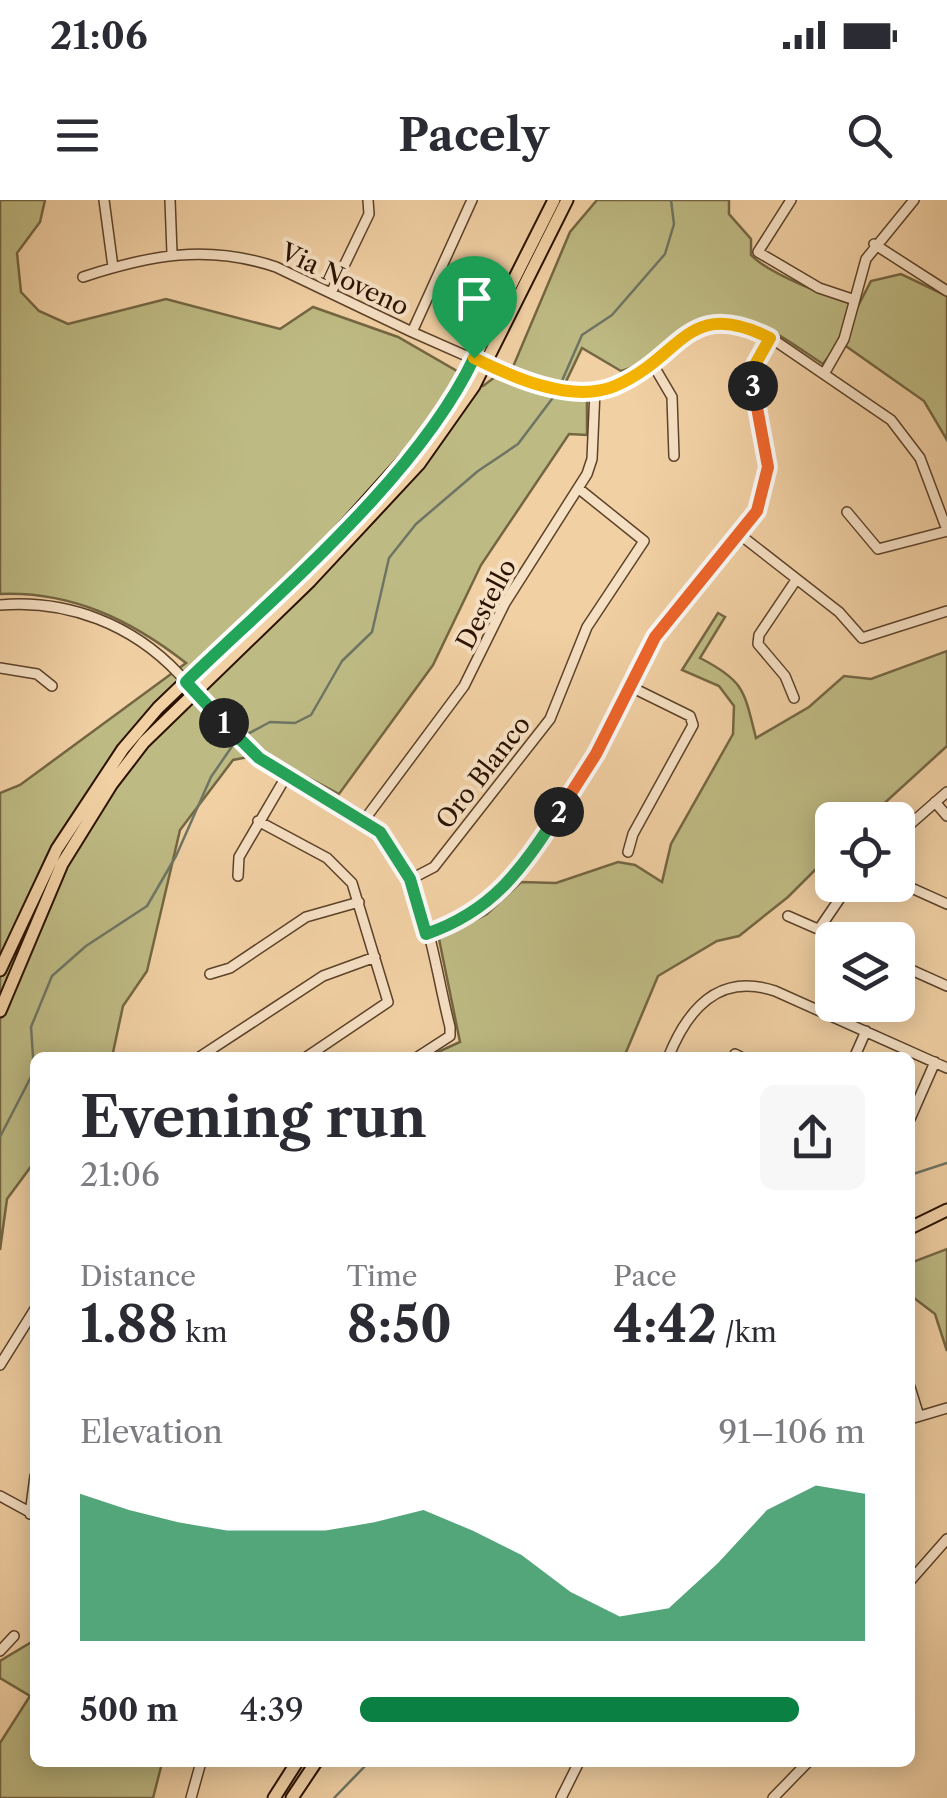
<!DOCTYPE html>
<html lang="en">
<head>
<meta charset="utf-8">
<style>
  body { margin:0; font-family:"Libre Caslon Text",serif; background:#f7f7f7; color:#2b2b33; height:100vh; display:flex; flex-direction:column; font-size:38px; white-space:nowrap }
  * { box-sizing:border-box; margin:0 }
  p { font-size:32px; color:#7c7c81 }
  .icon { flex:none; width:55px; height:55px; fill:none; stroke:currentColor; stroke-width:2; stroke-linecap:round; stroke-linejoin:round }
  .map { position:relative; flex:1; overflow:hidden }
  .sheet { position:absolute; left:30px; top:852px; width:885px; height:715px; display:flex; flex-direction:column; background:#fff; border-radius:15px; box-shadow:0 5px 25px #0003 }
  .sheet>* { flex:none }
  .tools { position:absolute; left:815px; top:602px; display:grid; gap:20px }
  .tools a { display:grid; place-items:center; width:100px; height:100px; border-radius:15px; background:#fff; box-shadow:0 5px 25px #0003; font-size:50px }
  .pin { position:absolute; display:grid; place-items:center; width:85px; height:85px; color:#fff; margin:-102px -42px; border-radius:50% 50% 50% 0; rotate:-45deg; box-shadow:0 0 10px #0007 }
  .pin .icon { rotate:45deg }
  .km { position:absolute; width:50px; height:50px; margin:-25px; border-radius:50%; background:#222; color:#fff; font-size:28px; line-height:50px; text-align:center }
  .round { display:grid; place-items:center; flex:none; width:105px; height:105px; border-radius:15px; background:#f7f7f7 }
  .headline { display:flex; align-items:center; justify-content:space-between; height:170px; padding:0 50px }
  h1 { font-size:55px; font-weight:700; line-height:75px }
  .metrics { display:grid; grid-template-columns:repeat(3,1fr); gap:15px; height:170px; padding:10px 50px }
  .metrics div { display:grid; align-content:center }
  .metrics b { font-size:50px; font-weight:700 }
  .metrics small { font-size:28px; font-weight:400 }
  .metrics p { font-size:28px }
  .chart { height:280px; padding:20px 50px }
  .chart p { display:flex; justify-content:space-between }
  .chart svg { width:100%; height:180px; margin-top:10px; fill:#0b8043; opacity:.7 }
  ul { padding:0 50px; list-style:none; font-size:32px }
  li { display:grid; grid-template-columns:160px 120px 1fr; align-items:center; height:75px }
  li i { height:25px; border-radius:12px; background:#0b8043 }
  .status { display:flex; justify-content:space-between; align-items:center; height:70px; padding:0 50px; background:#fff; direction:ltr }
  .status svg { height:28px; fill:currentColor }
  header { display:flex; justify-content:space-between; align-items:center; height:130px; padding:0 50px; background:#fff; font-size:45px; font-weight:700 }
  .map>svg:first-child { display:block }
  .green { fill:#beba83; stroke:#746642; stroke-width:2.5 }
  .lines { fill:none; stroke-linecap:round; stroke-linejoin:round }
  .stream { stroke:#6e7564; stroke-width:2.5 }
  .minor-casing { stroke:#5c4229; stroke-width:12 }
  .major-casing { stroke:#2b1200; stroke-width:15 }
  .minor { stroke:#f6e0c4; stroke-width:9 }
  .major { stroke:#f1d0a4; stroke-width:11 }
  .split-1-casing { stroke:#fff; stroke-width:20 }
  .split-2-casing { stroke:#fff; stroke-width:20 }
  .split-3-casing { stroke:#fff; stroke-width:20 }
  .split-4-casing { stroke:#fff; stroke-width:20 }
  .split-1 { stroke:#22a559; stroke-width:12 }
  .split-2 { stroke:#22a559; stroke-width:12 }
  .split-3 { stroke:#f0652b; stroke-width:12 }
  .split-4 { stroke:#f5b400; stroke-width:12 }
  .labels { text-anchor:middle; stroke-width:8; stroke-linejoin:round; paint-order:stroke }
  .street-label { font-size:25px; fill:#2b1200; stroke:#f6e0c4 }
</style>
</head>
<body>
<div class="status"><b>21:06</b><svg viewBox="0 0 49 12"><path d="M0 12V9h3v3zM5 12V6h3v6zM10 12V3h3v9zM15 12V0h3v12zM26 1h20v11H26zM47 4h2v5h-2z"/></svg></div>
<header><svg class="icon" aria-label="menu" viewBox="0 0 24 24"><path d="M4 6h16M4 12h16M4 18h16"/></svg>Pacely<svg class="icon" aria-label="search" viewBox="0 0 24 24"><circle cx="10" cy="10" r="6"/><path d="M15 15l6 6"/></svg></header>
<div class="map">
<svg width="947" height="1598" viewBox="0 0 947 1598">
  <rect width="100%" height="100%" fill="#f1d0a4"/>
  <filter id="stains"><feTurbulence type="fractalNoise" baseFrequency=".002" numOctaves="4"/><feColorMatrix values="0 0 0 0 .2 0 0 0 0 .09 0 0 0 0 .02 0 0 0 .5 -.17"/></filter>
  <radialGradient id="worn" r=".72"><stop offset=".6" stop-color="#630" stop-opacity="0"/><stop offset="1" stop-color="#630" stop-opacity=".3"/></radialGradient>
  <path class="green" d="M0,0h45l-5,22 -23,31 4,39 18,19 29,13 98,-25 114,30 33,-22 85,30 85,49 12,-9 12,4 63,-149 27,-32h132v14l22,25v16c19,20 79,42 107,51l13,-25 30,-7 46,22v144l-23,-39 -84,-59 -17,22c-51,-33 -91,-71 -149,-26 -17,13 -32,28 -53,33l-39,-23 -21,44 26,4v39l-18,-1 -88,131 -48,100 -94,129 -75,-40 -31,6 -53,70 -33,141 -24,35 -11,51 -77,1v103l-28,38 -7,51v-457l20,-8 166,-122c-55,-43 -115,-72 -186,-69z
    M718,413l7,4 -25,41c45,23 44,33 56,80l53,-31 35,-31 27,3 76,-28v95l-81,74h-34v33l-44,44 -49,39 -22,5 -59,35 -34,81h-197l33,-15 -21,-103 48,-25 34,-32 35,1 62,-21 17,3 27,17 9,-38 62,-110 1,-28 -15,-20 -37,-16z
    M947,1049v102l-12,-37 -25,-19v-32z
    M35,1440v122l127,1 -9,35h-153v-55l30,-47 -30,-18v-17z"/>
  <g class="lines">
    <path class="stream" d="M561,183l21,-48 30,-20 53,-61 9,-30 -3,-24
      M242,537l28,-15 25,1 16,-8 31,-54 30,-29 17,-74 27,-34 62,-53 40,-27 40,-53
      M0,937l34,-66 -3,-44 21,-51 34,-30 61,-40 29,-50 35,-79 24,-35
      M910,975l37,-12
      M334,1598l35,-36"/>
    <g class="minor-casing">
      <path id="minor" d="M104,0l9,67
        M170,0l2,53
        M791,0l-33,52 61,36 33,11
        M874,44l73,47
        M83,77c67,-22 124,-33 193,-10l136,65 111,49 22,4 46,5 24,-4 91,-63 33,-1 32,16 120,82 29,38 27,72
        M331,93l38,-79 -1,-14
        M412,132l60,-132
        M652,163l20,34 2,59
        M824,174l20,-35 22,-80 48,-59
        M847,312l31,37 69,-18
        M739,334l100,78 23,26 85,-27
        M0,405c68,-6 133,20 179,69 26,28 50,61 79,84 42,32 101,43 134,88 36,50 43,123 58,181v9l-34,22
        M0,468l37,6 15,12
        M627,485l63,31 3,9 -60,109 -5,18
        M794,498l-9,-22 -27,-32 1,-9 37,-55
        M935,602l12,14
        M365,619l99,-133 41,-83 82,-129 5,-15 3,-69
        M258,621l69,37 25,25 36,119 -83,56
        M907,627l40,-35
        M238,676l1,-19 48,-82
        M411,679l23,-12 116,-148 37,-92 57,-86 -66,-53
        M898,682l49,22
        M788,716l55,24
        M819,729l30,-44
        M426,734l43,-16 39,-34 89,-130 58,-117 102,-126 11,-44 -15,-88 18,-41
        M898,764l49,22
        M210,774l20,-6 76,-51 53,-15
        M735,854l8,4
        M198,858l125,-82 52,-19
        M668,858c19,-48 50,-86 107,-67l172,77
        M854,858l12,-27
        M910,919l25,-57
        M0,1165l35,-56
        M910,1187l9,29
        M910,1219l37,-11
        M0,1296l35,19
        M30,1314l5,-38
        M910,1381l37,-42
        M0,1451l14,-15
        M191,1598l10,-36
        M561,1598l18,-36
        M773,1598l35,-36"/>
    </g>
    <g class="major-casing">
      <path id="major" d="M0,770l57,-121 66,-100 35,-41 165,-158 106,-118 41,-65 84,-167
        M0,811l62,-147 49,-79 33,-43 166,-161 109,-117 55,-78 93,-186
        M910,1028l37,-18
        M274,1598l23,-36
        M292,1598l24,-36"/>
    </g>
    <use href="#minor" class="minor"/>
    <use href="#major" class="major"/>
  </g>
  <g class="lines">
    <g class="split-1-casing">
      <path id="split-1" d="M224,523l-38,-41c94,-91 232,-206 288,-324"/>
    </g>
    <g class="split-2-casing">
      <path id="split-2" d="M224,523l35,35 121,74 30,47 16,55c67,-23 95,-64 133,-122"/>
    </g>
    <g class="split-3-casing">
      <path id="split-3" d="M559,612l37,-58 59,-117 102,-126 11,-44 -15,-81"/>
    </g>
    <g class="split-4-casing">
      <path id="split-4" d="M474,158c38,19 98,46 141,28 68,-29 71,-90 155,-48l-14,25 -3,23"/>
    </g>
    <use href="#split-1" class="split-1"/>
    <use href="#split-2" class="split-2"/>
    <use href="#split-3" class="split-3"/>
    <use href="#split-4" class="split-4"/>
  </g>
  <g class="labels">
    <g class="street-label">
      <text transform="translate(345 79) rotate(25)" y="9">Via Noveno</text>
      <text transform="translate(486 404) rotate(-62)" y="9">Destello</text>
      <text transform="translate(483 572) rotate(-52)" y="9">Oro Blanco</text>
    </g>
  </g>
  <rect width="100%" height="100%" filter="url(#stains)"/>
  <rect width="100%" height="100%" fill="url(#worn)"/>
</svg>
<div class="tools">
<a><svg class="icon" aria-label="locate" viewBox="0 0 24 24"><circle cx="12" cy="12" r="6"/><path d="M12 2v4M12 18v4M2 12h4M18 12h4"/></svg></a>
<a><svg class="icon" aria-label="layers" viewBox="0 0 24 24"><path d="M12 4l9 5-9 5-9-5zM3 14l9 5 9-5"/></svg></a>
</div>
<div class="pin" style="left:474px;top:158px;background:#1e9e55"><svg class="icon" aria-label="arrive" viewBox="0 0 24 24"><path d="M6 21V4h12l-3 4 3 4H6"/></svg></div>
<b class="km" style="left:224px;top:523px">1</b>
<b class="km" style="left:559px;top:612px">2</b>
<b class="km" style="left:753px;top:186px">3</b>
<section class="sheet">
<div class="headline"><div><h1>Evening run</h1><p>21:06</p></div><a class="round"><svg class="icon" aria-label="share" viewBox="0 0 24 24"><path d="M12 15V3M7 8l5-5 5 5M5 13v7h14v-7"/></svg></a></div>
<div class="metrics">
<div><p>Distance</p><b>1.88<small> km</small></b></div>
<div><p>Time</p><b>8:50</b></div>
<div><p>Pace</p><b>4:42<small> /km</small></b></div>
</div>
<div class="chart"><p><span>Elevation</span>91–106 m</p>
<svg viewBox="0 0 160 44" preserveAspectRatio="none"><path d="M0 44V8L10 12L20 15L30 17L40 17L50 17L60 15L70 12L80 17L90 23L100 32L110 38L120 36L130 25L140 12L150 6L160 8V44z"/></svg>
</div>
<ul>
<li><b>500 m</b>4:39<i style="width:87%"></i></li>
</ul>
</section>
</div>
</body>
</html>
